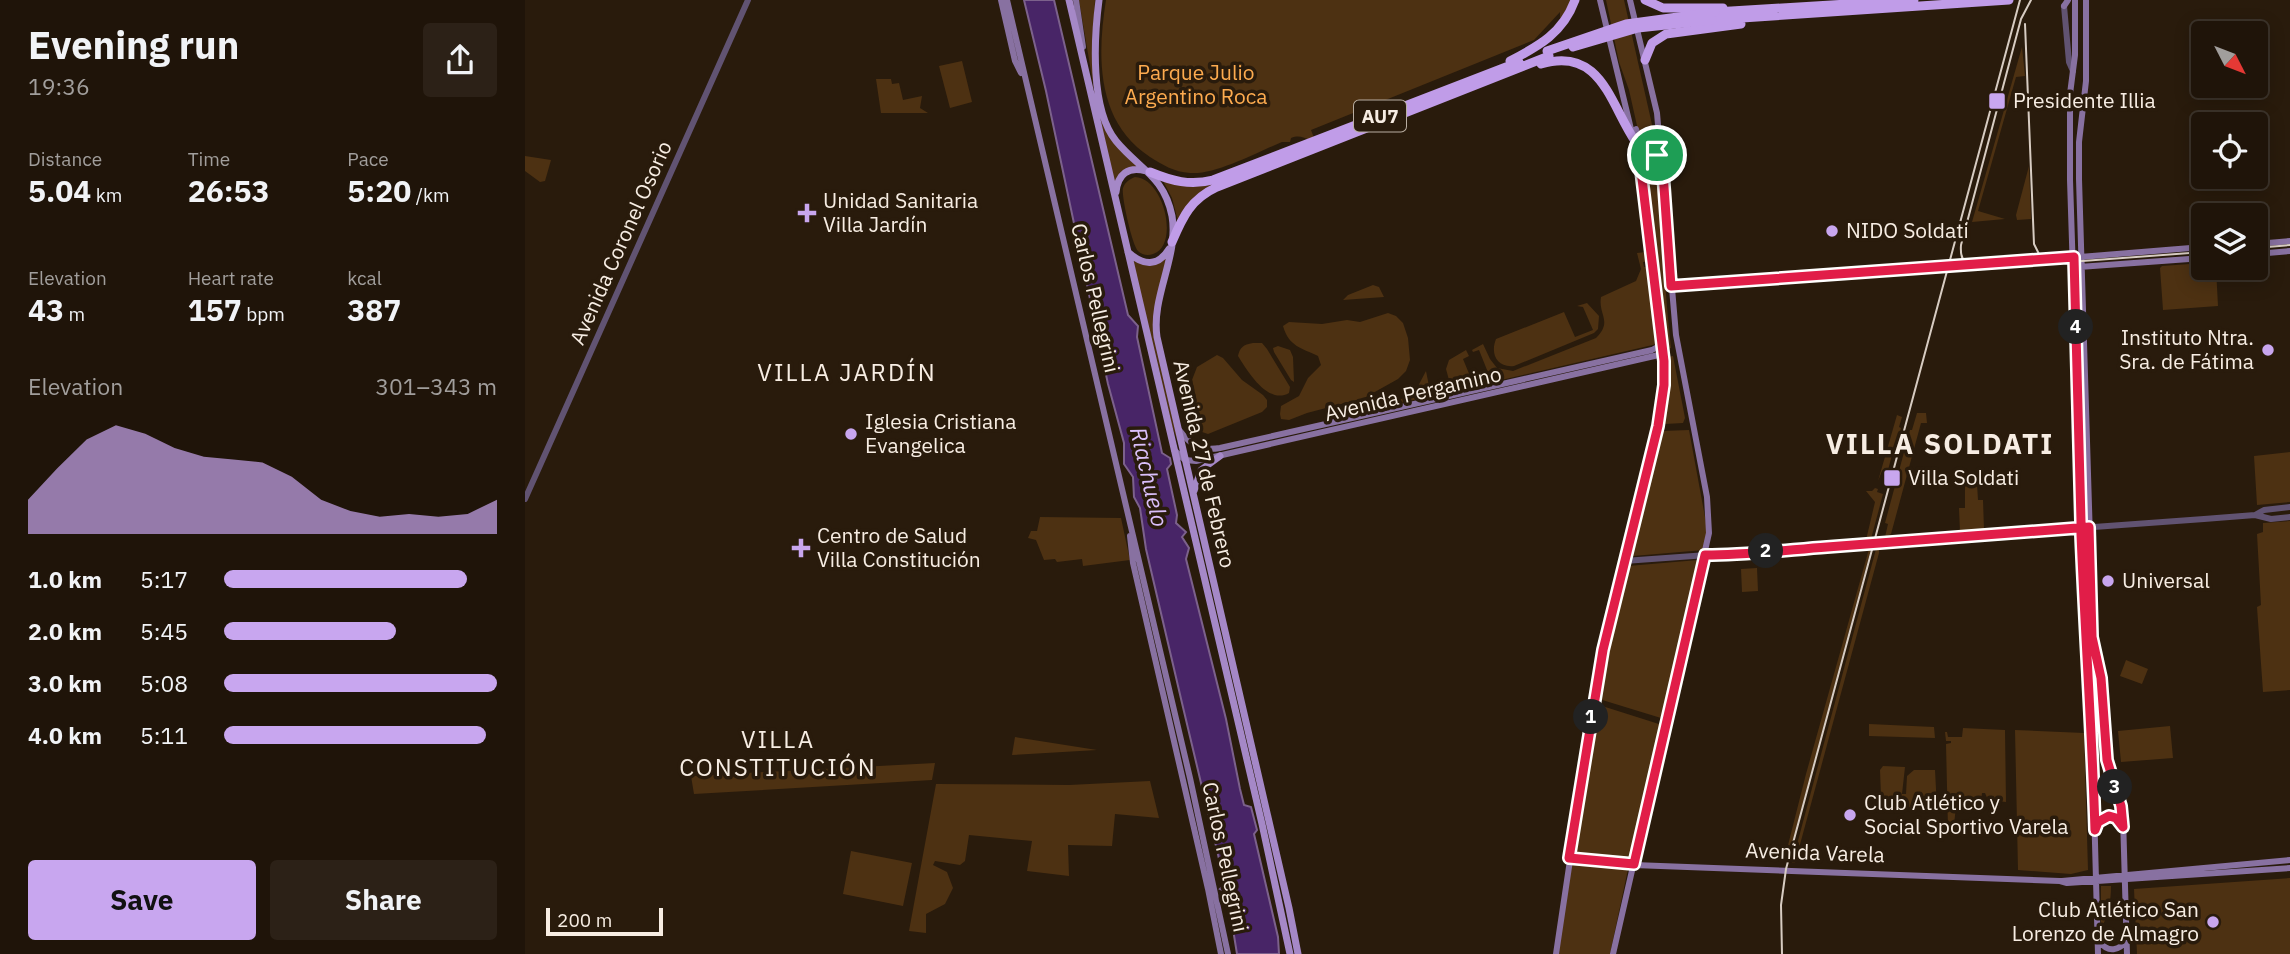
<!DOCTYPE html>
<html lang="en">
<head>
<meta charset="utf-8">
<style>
  body { margin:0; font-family:"IBM Plex Sans",sans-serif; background:#2c2117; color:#f1f3f6; height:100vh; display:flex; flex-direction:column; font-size:26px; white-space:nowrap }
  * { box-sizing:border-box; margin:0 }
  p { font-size:23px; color:#a19e9c }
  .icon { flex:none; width:38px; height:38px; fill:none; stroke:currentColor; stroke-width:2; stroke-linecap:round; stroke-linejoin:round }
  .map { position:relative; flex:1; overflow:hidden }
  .panel { display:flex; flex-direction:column; background:#1f1409; width:525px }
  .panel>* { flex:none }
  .needle { width:46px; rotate:132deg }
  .fabs { position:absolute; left:1666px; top:21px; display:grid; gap:14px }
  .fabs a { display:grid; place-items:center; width:77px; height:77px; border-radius:7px; background:#1f1409; box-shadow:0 4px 18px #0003,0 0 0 2px #3c332a; font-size:35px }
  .scale { position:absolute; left:21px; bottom:18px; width:117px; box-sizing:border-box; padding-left:7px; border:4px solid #f7ede3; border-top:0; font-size:19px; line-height:24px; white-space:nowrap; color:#f7ede3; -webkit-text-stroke:5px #291b0c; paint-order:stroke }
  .pin { position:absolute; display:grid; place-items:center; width:60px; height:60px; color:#fff; margin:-30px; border:4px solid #fff; border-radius:50%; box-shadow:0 2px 7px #0007 }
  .km { position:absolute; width:35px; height:35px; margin:-18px; border-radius:50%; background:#222; color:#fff; font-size:19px; line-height:35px; text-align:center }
  .round { display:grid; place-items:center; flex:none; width:74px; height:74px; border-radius:7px; background:#2c2117 }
  .summary { display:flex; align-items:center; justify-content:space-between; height:119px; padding:0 28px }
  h1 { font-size:38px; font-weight:700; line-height:52px }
  .figures { display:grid; grid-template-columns:repeat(3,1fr); gap:10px; height:119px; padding:7px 28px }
  .figures div { display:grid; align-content:center }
  .figures b { font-size:30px; font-weight:700 }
  .figures small { font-size:19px; font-weight:400 }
  .figures p { font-size:19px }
  .chart { height:196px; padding:14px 28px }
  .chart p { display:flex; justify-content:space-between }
  .chart svg { width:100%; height:126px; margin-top:7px; fill:#c8a6ef; opacity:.7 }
  .action { display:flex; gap:14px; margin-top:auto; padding:14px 28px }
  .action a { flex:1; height:80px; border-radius:7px; background:#c8a6ef; color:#111; font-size:28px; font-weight:700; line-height:80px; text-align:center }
  .action a+a { background:#2c2117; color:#f1f3f6 }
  ul { padding:0 28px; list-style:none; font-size:23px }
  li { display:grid; grid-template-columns:112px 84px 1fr; align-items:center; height:52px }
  li i { height:18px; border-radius:9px; background:#c8a6ef }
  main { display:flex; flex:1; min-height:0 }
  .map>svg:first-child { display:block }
  .green { fill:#4d3112 }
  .water { fill:#482567; stroke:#7c618c; stroke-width:2 }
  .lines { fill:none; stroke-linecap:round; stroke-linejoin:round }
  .tertiary { stroke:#615372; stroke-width:6 }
  .secondary { stroke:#8871a1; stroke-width:6 }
  .primary { stroke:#a588c7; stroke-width:7 }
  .motorway { stroke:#c09ce8; stroke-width:9 }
  .tram { stroke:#d7ccc2; stroke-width:2 }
  .rail { stroke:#d7ccc2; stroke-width:2 }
  .motorway-bridge { stroke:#c09ce8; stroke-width:9 }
  .route-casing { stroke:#fff; stroke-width:14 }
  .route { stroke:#e11d48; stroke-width:9 }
  .poi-dot { fill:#c8a6ef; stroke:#291b0c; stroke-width:2.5 }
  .labels { text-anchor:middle; stroke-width:7; stroke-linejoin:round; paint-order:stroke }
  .shield { fill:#291b0c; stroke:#b9aea2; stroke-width:2 }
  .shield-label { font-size:19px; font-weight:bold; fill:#f7ede3 }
  .park-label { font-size:21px; fill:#fdab4f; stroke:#291b0c }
  .poi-label { font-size:21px; fill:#f7ede3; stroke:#291b0c; text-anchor:start }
  .street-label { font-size:21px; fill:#f7ede3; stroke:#291b0c }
  .water-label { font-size:23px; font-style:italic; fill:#dabffa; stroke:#291b0c }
  .quarter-label { font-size:24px; letter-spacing:2px; fill:#f7ede3; stroke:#291b0c }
  .district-label { font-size:28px; font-weight:bold; letter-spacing:2px; fill:#f7ede3; stroke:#291b0c }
</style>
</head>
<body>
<main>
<section class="panel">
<div class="summary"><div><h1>Evening run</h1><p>19:36</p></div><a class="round"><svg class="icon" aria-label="share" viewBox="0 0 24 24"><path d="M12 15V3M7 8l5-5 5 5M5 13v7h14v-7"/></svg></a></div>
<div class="figures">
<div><p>Distance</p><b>5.04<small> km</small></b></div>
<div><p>Time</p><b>26:53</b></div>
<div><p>Pace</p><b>5:20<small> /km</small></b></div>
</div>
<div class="figures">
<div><p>Elevation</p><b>43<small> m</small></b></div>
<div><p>Heart rate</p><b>157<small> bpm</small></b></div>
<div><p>kcal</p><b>387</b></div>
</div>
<div class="chart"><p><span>Elevation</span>301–343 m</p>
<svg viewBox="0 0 160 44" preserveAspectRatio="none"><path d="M0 44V32L10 21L20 11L30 6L40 9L50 14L60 17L70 18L80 19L90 24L100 32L110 36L120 38L130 37L140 38L150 37L160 32V44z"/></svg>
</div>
<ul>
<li><b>1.0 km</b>5:17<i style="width:89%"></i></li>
<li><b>2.0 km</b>5:45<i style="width:63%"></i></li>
<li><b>3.0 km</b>5:08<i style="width:100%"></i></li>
<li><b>4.0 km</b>5:11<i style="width:96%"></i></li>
</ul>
<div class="action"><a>Save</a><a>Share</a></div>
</section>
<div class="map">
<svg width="1765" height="954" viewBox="0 0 1765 954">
  <rect width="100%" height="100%" fill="#291b0c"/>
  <path class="green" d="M554,0h16l-3,58 14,70 35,39h-6l-20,19 -18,-79z
    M581,0h467l-13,20v-8l-26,28 -223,90 3,8 -4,2c-8,-3 -11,-5 -19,-2l-1,4h-8c-25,10 -66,33 -92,31 -16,-1 -27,-8 -40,-16 -54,-35 -53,-101 -44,-157z
    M1081,0h18l29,129 -2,13 -11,-3 -11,-49 -10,-28z
    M1497,47l3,29 -9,1 -38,134 27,8 -33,3z
    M437,61l10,41 -22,6 -11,-42z
    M351,79h15l1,5 7,-1 4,17 19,-4 -2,12 8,5h-47z
    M0,156l26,4 -6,21 -5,1 -15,-11z
    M1126,156l5,4c6,63 8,125 15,188l-4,1 -5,-62 -17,-124z
    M1504,166l2,53 -14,1 -1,-5z
    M610,177c29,1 45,68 18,77 -5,2 -11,1 -15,-3 -6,-6 -17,-56 -15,-63 2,-6 7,-9 12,-11z
    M637,179l58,3 -42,39 -6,-23z
    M1121,252l1,10h-4l1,5h4l9,77 -186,43h-9l-13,-7 -3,-11 3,-9 17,-10 3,6 -6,3 7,17 11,-4 2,5 6,-2 -10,-25 -6,2 -1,-2 11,-6 7,15 7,9 16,3 83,-33c17,-17 2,-23 5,-41l35,-16 5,-12 -4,-16z
    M643,254l-14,61 28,139 -12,-34 -38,-162 11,6z
    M1678,263v5h13l2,38 -55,4 -3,-42 2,-2z
    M848,285l6,2 5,10 -41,3 5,-5z
    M1062,303l12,13 -1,13 -4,4 -80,33c-17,2 -24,-12 -18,-27l68,-27 11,25 18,-7 -10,-23 -6,-1z
    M863,313l8,3 7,7 5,15 2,22 -4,11 -8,8 -34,19 -57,15 -18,7 -8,-1 -1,-5 1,-8 18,-10 9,-18 13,-13 -3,-9c-16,-8 -29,-9 -35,-30l6,-4 33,2 25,-4 13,2z
    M728,343h9l5,6 23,38 -1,6c-21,12 -41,-21 -51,-37 2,-9 5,-11 15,-13z
    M753,346l12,4 3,7 1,25 -3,-2 -17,-28 -1,-4z
    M692,355l6,3 19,22 21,15 4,5v7l-5,5 -54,22 -6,-2 -9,-15 3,-20 -4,-17 5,-13z
    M1148,356l12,62 -2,5 -18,1 -3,-4 5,-26v-37z
    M901,371l5,25 -39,9 24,-15z
    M1392,413h9l1,10h-6l-30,111 -6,3 3,-13 -3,-1 25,-93h2z
    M1372,415l5,2 -3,10 2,1 -7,27h-2l-4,15 -6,1 -4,10z
    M1164,430l18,98 -3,22 -71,6 -3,-2 30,-120 3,-3z
    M1765,452v50l-33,3 -3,-49z
    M1440,484h12l1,16h5l1,30 -24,2 -1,-24h6z
    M1350,488l3,1 -1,3 6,2 -12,45 -5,1 9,-38 -9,-11h6z
    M515,517l81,1 9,42 -47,6 -1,-7 -25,3 -2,-3 -11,1 -8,-20 -8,-2 3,-7h6z
    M1765,521v169l-27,2 -6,-85 4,-2 -4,-71 6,-2v-9z
    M1344,549h2l-84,313 -3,-1 22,-87z
    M1351,549l3,1v3l-84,310h-3z
    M1173,560l-3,26 -30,129 -4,3 -62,-19 -2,-3 10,-65 5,-6 14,-57 2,-2z
    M1232,568l1,23 -16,1 -1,-23z
    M1601,660l22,9 -6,15 -22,-8z
    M1074,705l63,20 -32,136 -57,-7 23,-147z
    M1344,724l65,3 1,11 -66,-2z
    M1645,726l3,32 -52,4 -3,-31z
    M1438,728l42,2 1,72 -18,-2 -3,-7h-3l-1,9 -23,1 -2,3 -2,19 -6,4 -2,-85 5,-1v-2h-5l-1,-9h2l1,5h14z
    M1490,730l69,3 4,137 -17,4 -53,-4z
    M490,737l82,13 -85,5z
    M410,763l-3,17 -238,14 -3,-18z
    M1358,766l22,1 -3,27h4l1,-18 7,-6h21l2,38 -62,-2 -1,-9 7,-1 -1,-26z
    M625,781l9,37 -44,-4 -3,32 -44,-1 1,31 -42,-5 5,-30 -63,-6 -4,26 -5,4 -25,-4 -2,4 14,7 6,16 -8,16 -19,10v19l-17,-2 27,-147 133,1z
    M326,851l61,12 -9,43 -60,-12z
    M1050,862l53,7 -18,85h-52l14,-91z
    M1765,878v76h-153l-3,-65z
    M1576,886h10c0,17 -3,28 -10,44z"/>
  <path class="water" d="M499,0h30l74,315 10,11 -1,11 25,116 8,5 1,6 -4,5 10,46 -1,8 10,9 -4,5 7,11 -3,11 40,160 14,70 4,16 7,2 6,23 -3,4 24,103 1,17h-42l-10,-62 -7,-3 5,-5 -43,-181 -36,-154 -6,-41 -6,-11 -1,-20 -9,-13v-21l-16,-59 -62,-293z"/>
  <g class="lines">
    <path class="tertiary" d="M1539,6l5,56 4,9
      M1146,287l403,-30
      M0,499l223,-499
      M1730,515l16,4 19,-2
      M1099,561l580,-42 51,-4 9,-5 26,-3"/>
    <path class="secondary" d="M476,0l14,61 6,12
      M482,0l183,778 38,176
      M551,0l7,47
      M1550,0v55l-5,39v86l14,431 7,84 7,259
      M1561,0v81l-7,61v37l14,458 8,41 6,82 16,57 4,137
      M1539,6l4,-6
      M1111,129l3,10 8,5 7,-2 5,-9
      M1115,162l6,-7 5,-2 11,6
      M1731,244l34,-3
      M1731,254l34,-3
      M1555,257l123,-10
      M1554,267l124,-9
      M655,431c11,15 22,20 40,17l432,-98 9,-5
      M649,450l11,10 11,1 467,-107
      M605,536l3,27 75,326 13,65
      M1571,825c7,-12 19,-11 26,0
      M1044,858l65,7 426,16 7,2 223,-15
      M1537,881l228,-21
      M1575,942c8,11 19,9 27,-2
      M1031,954l39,-261 14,-72 48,-187 7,-49v-24l-22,-186 -42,-175
      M1088,954l96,-421 -2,-36 -31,-162 -19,-222 -27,-113"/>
    <path class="primary" d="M544,0l193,824 28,130
      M574,0c-5,38 -9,109 17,141 23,28 48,35 56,75 7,41 -21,80 -15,121l132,571 9,46
      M591,192c2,-18 12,-26 30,-21
      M603,252c15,14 30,15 41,-3
      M669,491l7,-21 19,-14"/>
    <path class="motorway" d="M1120,0l18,8h60
      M1190,12l199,-12
      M1187,20l297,-20
      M1120,60l7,-17 14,-9 75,-10
      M985,61c29,-15 53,-28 65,-61
      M1016,64c60,-18 69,40 94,77
      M625,172c22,9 40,14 63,8l306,-118
      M647,242c11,-26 19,-43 45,-55l332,-131"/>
    <path class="tram" d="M1506,0l-10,19 -60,226c-1,12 3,22 16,24l226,-17
      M1500,24l9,220 7,14 12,3
      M1731,248l34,-3"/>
    <path class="rail" d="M1257,954l-1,-49 5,-36 234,-869"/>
    <path class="motorway-bridge" d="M1048,47l65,-19 74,-8
      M1022,51l79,-27 89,-12"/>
  </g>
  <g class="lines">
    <g class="route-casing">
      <path id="route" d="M1132,155h-11l-6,7 24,199v24l-6,41 -55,224 -34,208 65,6 71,-309c41,0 82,-5 122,-8 84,-6 167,-13 250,-19 4,0 8,-1 12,-1l3,110 9,41 6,82 14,46 2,21 -7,-9 -7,-2 -11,6 -3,8c-3,-99 -10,-197 -14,-296v-13c-3,-88 -5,-176 -7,-264l-403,29 -9,-127 -5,-4"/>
    </g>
    <use href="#route" class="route"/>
  </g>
  <g class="poi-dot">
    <rect x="1463" y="92" width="18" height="18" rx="3.5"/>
    <path d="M278.5 202.5h7v7h7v7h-7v7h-7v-7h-7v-7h7z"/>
    <circle cx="1307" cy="231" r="7"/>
    <circle cx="1743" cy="350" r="7"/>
    <circle cx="326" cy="434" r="7"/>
    <rect x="1358" y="469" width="18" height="18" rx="3.5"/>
    <path d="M272.5 537.5h7v7h7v7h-7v7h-7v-7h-7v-7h7z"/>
    <circle cx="1583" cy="581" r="7"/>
    <circle cx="1325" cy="815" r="7"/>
    <circle cx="1688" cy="922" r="7"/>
  </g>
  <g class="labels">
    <rect class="shield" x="829" y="100.5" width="52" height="31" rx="5"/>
    <g class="shield-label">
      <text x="855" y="123">AU7</text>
    </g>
    <g class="park-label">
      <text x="671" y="80">Parque Julio<tspan x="671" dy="24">Argentino Roca</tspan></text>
    </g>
    <g class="poi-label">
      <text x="1488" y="108">Presidente Illia</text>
      <text x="298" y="208">Unidad Sanitaria<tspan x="298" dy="24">Villa Jardín</tspan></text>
      <text x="1321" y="238">NIDO Soldati</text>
      <text x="1729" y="345" text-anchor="end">Instituto Ntra.<tspan x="1729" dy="24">Sra. de Fátima</tspan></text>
      <text x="340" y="429">Iglesia Cristiana<tspan x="340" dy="24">Evangelica</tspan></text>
      <text x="1383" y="485">Villa Soldati</text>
      <text x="292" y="543">Centro de Salud<tspan x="292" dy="24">Villa Constitución</tspan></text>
      <text x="1597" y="588">Universal</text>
      <text x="1339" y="810">Club Atlético y<tspan x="1339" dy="24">Social Sportivo Varela</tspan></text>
      <text x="1674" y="917" text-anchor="end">Club Atlético San<tspan x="1674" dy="24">Lorenzo de Almagro</tspan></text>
    </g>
    <g class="street-label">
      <text transform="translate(96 243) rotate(-66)" y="7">Avenida Coronel Osorio</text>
      <text transform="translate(570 298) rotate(77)" y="7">Carlos Pellegrini</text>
      <text transform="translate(888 394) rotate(-13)" y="7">Avenida Pergamino</text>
      <text transform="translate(679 464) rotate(77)" y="7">Avenida 27 de Febrero</text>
      <text transform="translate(1290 853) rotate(2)" y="7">Avenida Varela</text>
      <text transform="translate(700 857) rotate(78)" y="7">Carlos Pellegrini</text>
    </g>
    <g class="water-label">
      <text transform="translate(624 477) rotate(77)" y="8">Riachuelo</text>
    </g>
    <g class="quarter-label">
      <text x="322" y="381">VILLA JARDÍN</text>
      <text x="253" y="748">VILLA<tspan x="253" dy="28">CONSTITUCIÓN</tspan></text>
    </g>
    <g class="district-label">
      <text x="1415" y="454">VILLA SOLDATI</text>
    </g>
  </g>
</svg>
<div class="fabs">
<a><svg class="needle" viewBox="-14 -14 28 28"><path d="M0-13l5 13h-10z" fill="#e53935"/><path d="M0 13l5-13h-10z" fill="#a19e9c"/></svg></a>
<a><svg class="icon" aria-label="locate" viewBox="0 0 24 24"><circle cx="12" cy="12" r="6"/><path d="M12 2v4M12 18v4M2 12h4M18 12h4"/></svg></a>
<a><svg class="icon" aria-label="layers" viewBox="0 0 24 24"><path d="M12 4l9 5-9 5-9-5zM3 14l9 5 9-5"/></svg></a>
</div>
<div class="scale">200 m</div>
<div class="pin" style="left:1132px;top:155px;background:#1e9e55"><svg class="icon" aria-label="arrive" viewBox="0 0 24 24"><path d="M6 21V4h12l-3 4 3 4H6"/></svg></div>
<b class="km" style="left:1066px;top:717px">1</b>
<b class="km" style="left:1241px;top:551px">2</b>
<b class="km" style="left:1590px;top:787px">3</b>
<b class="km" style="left:1551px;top:327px">4</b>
</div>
</main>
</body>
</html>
